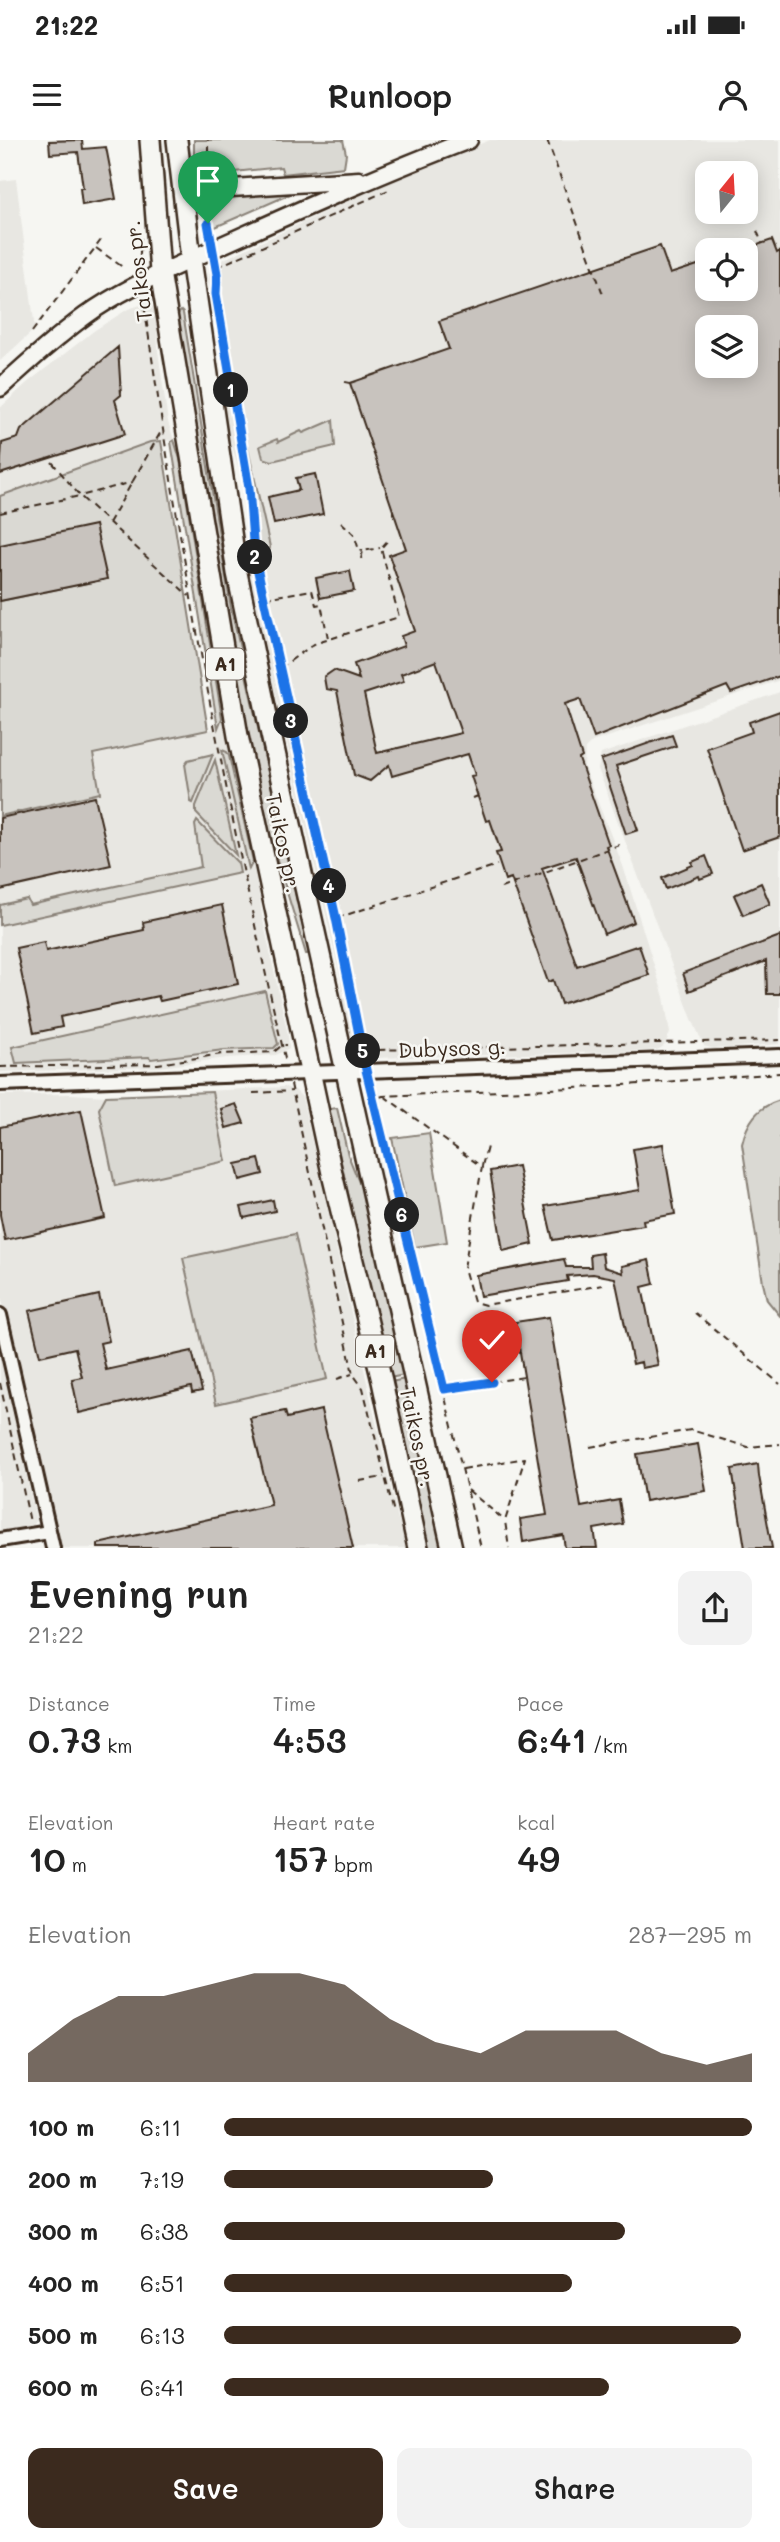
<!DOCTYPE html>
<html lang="en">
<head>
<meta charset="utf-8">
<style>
  body { margin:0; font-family:Mali,sans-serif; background:#f2f2f2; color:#222; height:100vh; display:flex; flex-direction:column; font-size:26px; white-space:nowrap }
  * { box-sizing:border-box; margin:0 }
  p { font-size:23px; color:#767676 }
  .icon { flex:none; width:38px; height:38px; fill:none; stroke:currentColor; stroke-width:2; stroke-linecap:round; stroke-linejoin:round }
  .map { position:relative; height:1408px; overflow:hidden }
  .side { display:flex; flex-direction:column; background:#fff; flex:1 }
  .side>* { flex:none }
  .needle { width:46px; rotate:18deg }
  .tools { position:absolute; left:695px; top:21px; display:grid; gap:14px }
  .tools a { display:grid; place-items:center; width:63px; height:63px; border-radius:14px; background:#fff; box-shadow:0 4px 18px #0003; font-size:35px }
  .pin { position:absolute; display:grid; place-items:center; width:60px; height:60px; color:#fff; margin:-72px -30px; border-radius:50% 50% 50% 0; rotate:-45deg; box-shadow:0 0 7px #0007 }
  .pin .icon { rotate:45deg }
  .km { position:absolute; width:35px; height:35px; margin:-18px; border-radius:50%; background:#222; color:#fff; font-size:19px; line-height:35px; text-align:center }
  .round { display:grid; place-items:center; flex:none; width:74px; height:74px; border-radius:14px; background:#f2f2f2 }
  .overview { display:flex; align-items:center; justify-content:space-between; height:119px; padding:0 28px }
  h1 { font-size:38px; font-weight:600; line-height:52px }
  .stats { display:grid; grid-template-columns:repeat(3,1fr); gap:10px; height:119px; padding:7px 28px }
  .stats div { display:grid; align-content:center }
  .stats b { font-size:35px; font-weight:600 }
  .stats small { font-size:19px; font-weight:400 }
  .stats p { font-size:19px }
  .chart { height:196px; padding:14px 28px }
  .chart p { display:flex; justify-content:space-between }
  .chart svg { width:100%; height:126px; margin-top:7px; fill:#3b2a1e; opacity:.7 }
  .cta { display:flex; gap:14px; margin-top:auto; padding:14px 28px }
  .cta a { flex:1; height:80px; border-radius:14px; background:#3b2a1e; color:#fff; font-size:28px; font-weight:600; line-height:80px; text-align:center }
  .cta a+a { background:#f2f2f2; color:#222 }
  ul { padding:0 28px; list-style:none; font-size:23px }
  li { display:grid; grid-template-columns:112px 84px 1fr; align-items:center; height:52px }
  li i { height:18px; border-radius:9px; background:#3b2a1e }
  .status { display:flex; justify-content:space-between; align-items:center; height:49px; padding:0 35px; background:#fff; direction:ltr }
  .status svg { height:19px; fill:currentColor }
  header { display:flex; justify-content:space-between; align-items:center; height:91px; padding:0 28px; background:#fff; font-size:32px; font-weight:600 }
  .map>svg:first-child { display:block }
  .built { fill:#e8e7e2; fill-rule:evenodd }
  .green { fill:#dad9d3; stroke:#8a8278; stroke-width:2 }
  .building { fill:#c8c3be; stroke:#3b2a1e; stroke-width:2; fill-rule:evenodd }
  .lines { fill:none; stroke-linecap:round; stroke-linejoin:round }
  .street-casing { stroke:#3b2a1e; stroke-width:18 }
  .secondary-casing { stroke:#3b2a1e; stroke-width:21 }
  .primary-casing { stroke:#3b2a1e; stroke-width:24 }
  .path { stroke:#3b2a1e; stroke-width:2; stroke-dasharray:7 5; stroke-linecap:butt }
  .street { stroke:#f6f6f2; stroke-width:12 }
  .secondary { stroke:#f6f6f2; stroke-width:16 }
  .primary { stroke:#f6f6f2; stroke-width:19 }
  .route-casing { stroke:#fff; stroke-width:14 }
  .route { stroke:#1a73e8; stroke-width:9 }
  .labels { text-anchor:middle; stroke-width:5; stroke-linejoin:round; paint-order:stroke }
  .shield { fill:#f6f6f2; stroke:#73675e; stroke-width:2 }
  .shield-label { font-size:19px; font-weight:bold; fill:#3b2a1e }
  .street-label { font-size:21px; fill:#3b2a1e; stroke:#f6f6f2 }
</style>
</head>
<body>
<div class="status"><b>21:22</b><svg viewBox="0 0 49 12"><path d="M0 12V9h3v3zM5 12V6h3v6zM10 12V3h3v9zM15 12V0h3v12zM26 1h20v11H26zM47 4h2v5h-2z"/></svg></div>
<header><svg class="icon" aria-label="menu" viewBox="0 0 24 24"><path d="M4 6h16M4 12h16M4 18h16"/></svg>Runloop<svg class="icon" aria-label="person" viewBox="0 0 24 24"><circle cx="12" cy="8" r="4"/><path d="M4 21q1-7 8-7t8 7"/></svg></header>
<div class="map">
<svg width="780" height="1408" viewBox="0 0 780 1408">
  <rect width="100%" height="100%" fill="#f6f6f2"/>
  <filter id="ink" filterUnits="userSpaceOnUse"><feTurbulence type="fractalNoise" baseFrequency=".0143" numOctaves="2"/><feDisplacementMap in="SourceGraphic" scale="14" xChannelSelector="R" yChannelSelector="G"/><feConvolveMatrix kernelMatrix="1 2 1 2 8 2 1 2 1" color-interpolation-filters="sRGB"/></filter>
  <g filter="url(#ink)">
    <path class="built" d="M490,0h290v540l-188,62 -7,7 -1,18 39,99 41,131 6,36 -6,13 -7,4 -10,1 -275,7 -16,-5 -10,-12 -5,-61 -90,-394 -5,-33 -1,-53 -3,-22 -17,-54 -2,-55 -15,-88 4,-15 6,-4 192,-90zM707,33h39v39h-39zM707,110h39v39h-39zM707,187h39v39h-39z
      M16,39l19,150 -35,32v-180z
      M147,163l6,3 4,6 1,39 10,71 6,18 -24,2 -150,54v-88l27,-25 68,-53 33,-21z
      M780,552v352l-66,5 -10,-3 -12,-27 -94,-250 3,-15z
      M222,578l36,162 4,35 26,120 1,13 -13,7 -49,3 -67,9 -160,5v-256l100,-23 -7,-39 125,-26z
      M285,947l10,3 7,7 96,422 6,10 3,19h-348l-59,-256v-197l71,-1 35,2z
      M0,1208l36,172 -5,7 -31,6z"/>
    <path class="green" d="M194,0h149l3,14 -2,13 -61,7 -2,-7 -65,7 -13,-3 -3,3 -6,-13z
      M301,47l1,2 -89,39 -3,-27z
      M181,171l2,2 48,295 78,346h-3l-41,-133 -19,-87 -69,-419z
      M333,280l2,26 -63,15 -9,-3 -3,-12 17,-7 1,3 23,-11 2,2z
      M174,300l6,19 42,259 -4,10 -47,-286z
      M161,301l47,289 -115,24 7,39 -100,23v-215l106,-22 -106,-34v-49l150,-54z
      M248,309l22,98 -1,7 -7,6h-2c-6,-36 -8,-72 -14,-108z
      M222,610l5,2 2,4 24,105 -4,8z
      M213,614l-20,49 -2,-1 -6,-38 3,-4z
      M215,620l21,95 -40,-42v-7z
      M197,681l41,42 2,10 -240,52v-20l27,-6 3,6 171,-38 -6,-42z
      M265,851l13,53 -4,4 -50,2 -73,9 -2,-2 -133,6 -4,-16z
      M212,952l14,69 -111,25 -16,-77 7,-13z
      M780,960v216l-13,-16 -4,-17 -21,-139c5,-22 15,-37 38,-44z
      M337,968l11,47 15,37 41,183 -14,3 -61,-269z
      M429,993l18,109 -32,5 -23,-109z
      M295,1094l32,145 -111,25 -33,-146z
      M405,1239l38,169h-14l-38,-166z"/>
    <path class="building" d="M82,0l1,9 23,-2 10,52 -34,6 -2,-17h3l-5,-36 -28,2 -1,-13z
      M772,100l5,13 3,-2v425l-49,17 -4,-7 -133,52 -14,-39 -15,5 17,53 -3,2 30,86 -3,1 28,76 -30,12 -28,-77 -34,11 35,98 62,-21 10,30 -88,29 -8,-24 -5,2 -37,-104 -6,2 -9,-27 5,-1 -11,-32 -4,1 -15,-45 4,-1 -7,-21 -76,22 -3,-11 -19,16 -16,-6 -17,-84 -11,-2 -2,-12 10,-7 25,9 -5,-15 50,-18 -3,-10 14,-5 -26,-76 17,-6 -56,-166 99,-34 -10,-28 221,-75 10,28 37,-12v27h39v-40zM707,187h39v39h-39zM436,521l25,72 -84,20 -13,-59 40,-13 -3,-7z
      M118,207l3,48 -6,5 10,34 -125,40 2,-31 16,-5 3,-8z
      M315,334l8,40 -49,10 -6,-27 31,-7 -3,-12z
      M95,385l12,54 -107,22v-56z
      M350,431l4,20 -34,7 -4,-20z
      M780,571v126l-38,13 -35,-102 45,-16 -3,-10z
      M672,595l4,11 -60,20 22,64 -12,4 -25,-74z
      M95,657l16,68 -111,25v-72z
      M706,716l7,18 -13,5 -1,-3 -33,13 -4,-11 31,-13 -1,-3z
      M761,743l9,21 -27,11 -9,-20z
      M222,765l16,79 -78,17 -2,-5 -98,21 2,10 -28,6 -18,-85 28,-6 2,9 98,-21 -1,-8z
      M780,796v58h-13l-1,-33 -77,30 -6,-18z
      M236,964l8,19 -18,5 -5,-19z
      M81,970l24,108 -100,22 -5,-25v-88z
      M663,1004l12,70 -32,6 1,5 -91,15 -8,-34 95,-16 -7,-41z
      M259,1019l4,15 -23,6 -4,-16z
      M518,1026l15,78 -30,7 -13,-80z
      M273,1060l2,11 -31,7 -3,-11z
      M602,1113l2,14 19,6 -1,-7 27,-6 5,24 -12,3 16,78 -16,3 -1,-6 -8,2 -18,-86 -22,-4 -26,2 1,5 -88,15 -4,-21 88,-16 2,8h25l-1,-12z
      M99,1155l10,46 -9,2 6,27 86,-19 10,40 -10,2 -1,-6 -112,26 -7,-34 10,-2 -7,-29 -35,8 -11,-45z
      M549,1177l32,190 38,-7 4,24 -29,5 3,19h-32l-2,-13 -40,7 -3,-23 27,-4 -32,-193z
      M321,1270l32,138h-255v-4l173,-39 -21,-87 35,-7 2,7z
      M698,1304l8,47 -61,10 -8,-47z
      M758,1324l1,12 13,72h-27l-11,-67 -2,-12z"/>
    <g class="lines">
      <g class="street-casing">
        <path id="street" d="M0,944l780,-28
          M0,1175l53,233
          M0,1400l49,-8"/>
      </g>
      <g class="secondary-casing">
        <path id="secondary" d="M183,51l176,-11
          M0,248c27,-25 55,-50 85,-72 40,-29 84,-46 128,-67 85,-38 169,-76 256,-109"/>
      </g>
      <g class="primary-casing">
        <path id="primary" d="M150,0l10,132 78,464 95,442 49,203 36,167
          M177,0l14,119 46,314 33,157 182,818"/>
      </g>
      <path class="path" d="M547,0l57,157
        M208,37v-37
        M206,64l4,32
        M757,91l5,12
        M96,108l28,20
        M215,122l2,12 -1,20 33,194 5,66 62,270 38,176 10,60
        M139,127l2,-29
        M217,127l174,-78
        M143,157c37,256 83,512 143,765
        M32,192l69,-92
        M345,242l5,1
        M52,322l28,34 53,-14
        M0,373l80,-17 109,100
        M341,382l13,12 5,16 4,1
        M109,383l54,-95
        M361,419l2,-8 17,-3
        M265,458l47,-8 4,15 5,-1 7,34
        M280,528l34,-24 85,-27 -18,-69 8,-9
        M473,658l5,-2
        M501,748l118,-43
        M337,778l160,-53
        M356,903h5l14,7 405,-10
        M0,927l158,-3 64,-10 52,-2 8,-7h5
        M370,943l111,465
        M291,944l62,290 10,14 31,125
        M253,953l39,-2
        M384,956l98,71 -18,101 10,34 11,3 118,-20
        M369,960l14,-4 216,-9 181,-14
        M482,1026l6,-23
        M695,1173l85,71
        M337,1239l15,-5
        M0,1243l30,139
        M445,1249l79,-12
        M590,1307l101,-17 57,17 32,-3
        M463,1329l62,-11 -20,63 4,27
        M360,1341l24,-4
        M468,1350l36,30"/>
      <use href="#street" class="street"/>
      <use href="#secondary" class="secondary"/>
      <use href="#primary" class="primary"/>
    </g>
  </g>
  <g class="lines" filter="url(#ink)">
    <g class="route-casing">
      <path id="route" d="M208,83l9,51 -1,20 33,194 5,66 82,364 30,152 78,319 48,-7"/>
    </g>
    <use href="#route" class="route"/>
  </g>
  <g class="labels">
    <g class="shield">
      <rect x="206" y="508.5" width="38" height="31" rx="5"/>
      <rect x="356" y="1195.5" width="38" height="31" rx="5"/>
    </g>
    <g class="shield-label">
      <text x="225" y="531">A1</text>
      <text x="375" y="1218">A1</text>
    </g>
    <g class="street-label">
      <text transform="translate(139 131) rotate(-97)" y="7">Taikos pr.</text>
      <text transform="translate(283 703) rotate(78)" y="7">Taikos pr.</text>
      <text transform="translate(452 909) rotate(-2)" y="7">Dubysos g.</text>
      <text transform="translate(417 1297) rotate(78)" y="7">Taikos pr.</text>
    </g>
  </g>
</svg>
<div class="tools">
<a><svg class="needle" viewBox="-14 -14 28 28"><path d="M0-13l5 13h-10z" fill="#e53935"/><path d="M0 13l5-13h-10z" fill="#767676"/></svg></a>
<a><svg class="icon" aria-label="locate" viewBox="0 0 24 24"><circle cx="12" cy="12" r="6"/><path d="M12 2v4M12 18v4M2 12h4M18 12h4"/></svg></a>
<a><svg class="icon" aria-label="layers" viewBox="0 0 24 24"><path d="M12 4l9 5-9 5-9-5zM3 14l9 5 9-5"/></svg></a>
</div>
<div class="pin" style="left:208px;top:83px;background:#1e9e55"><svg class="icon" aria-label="arrive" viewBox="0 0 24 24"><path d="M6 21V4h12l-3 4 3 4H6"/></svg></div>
<div class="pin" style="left:492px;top:1242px;background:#d93025"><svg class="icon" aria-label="check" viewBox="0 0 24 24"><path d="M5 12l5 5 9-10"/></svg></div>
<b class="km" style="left:231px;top:250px">1</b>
<b class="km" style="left:255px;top:417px">2</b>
<b class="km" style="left:291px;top:581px">3</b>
<b class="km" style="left:329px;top:746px">4</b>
<b class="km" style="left:363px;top:911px">5</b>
<b class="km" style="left:402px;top:1075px">6</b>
</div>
<section class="side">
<div class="overview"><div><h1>Evening run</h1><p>21:22</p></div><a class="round"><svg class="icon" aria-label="share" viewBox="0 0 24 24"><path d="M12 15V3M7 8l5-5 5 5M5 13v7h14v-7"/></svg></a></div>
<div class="stats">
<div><p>Distance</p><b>0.73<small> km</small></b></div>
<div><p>Time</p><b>4:53</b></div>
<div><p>Pace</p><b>6:41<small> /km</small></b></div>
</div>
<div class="stats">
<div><p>Elevation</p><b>10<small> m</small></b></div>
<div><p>Heart rate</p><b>157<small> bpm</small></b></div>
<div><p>kcal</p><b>49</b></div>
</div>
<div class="chart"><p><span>Elevation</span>287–295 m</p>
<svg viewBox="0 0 160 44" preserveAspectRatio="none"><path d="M0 44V34L10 22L20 14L30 14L40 10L50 6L60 6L70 10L80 22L90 30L100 34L110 26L120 26L130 26L140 34L150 38L160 34V44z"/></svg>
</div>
<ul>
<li><b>100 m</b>6:11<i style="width:100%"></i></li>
<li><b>200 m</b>7:19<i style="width:51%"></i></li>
<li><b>300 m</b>6:38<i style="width:76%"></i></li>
<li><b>400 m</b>6:51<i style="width:66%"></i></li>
<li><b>500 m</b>6:13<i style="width:98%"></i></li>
<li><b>600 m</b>6:41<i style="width:73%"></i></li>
</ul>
<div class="cta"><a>Save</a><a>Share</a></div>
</section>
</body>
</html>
